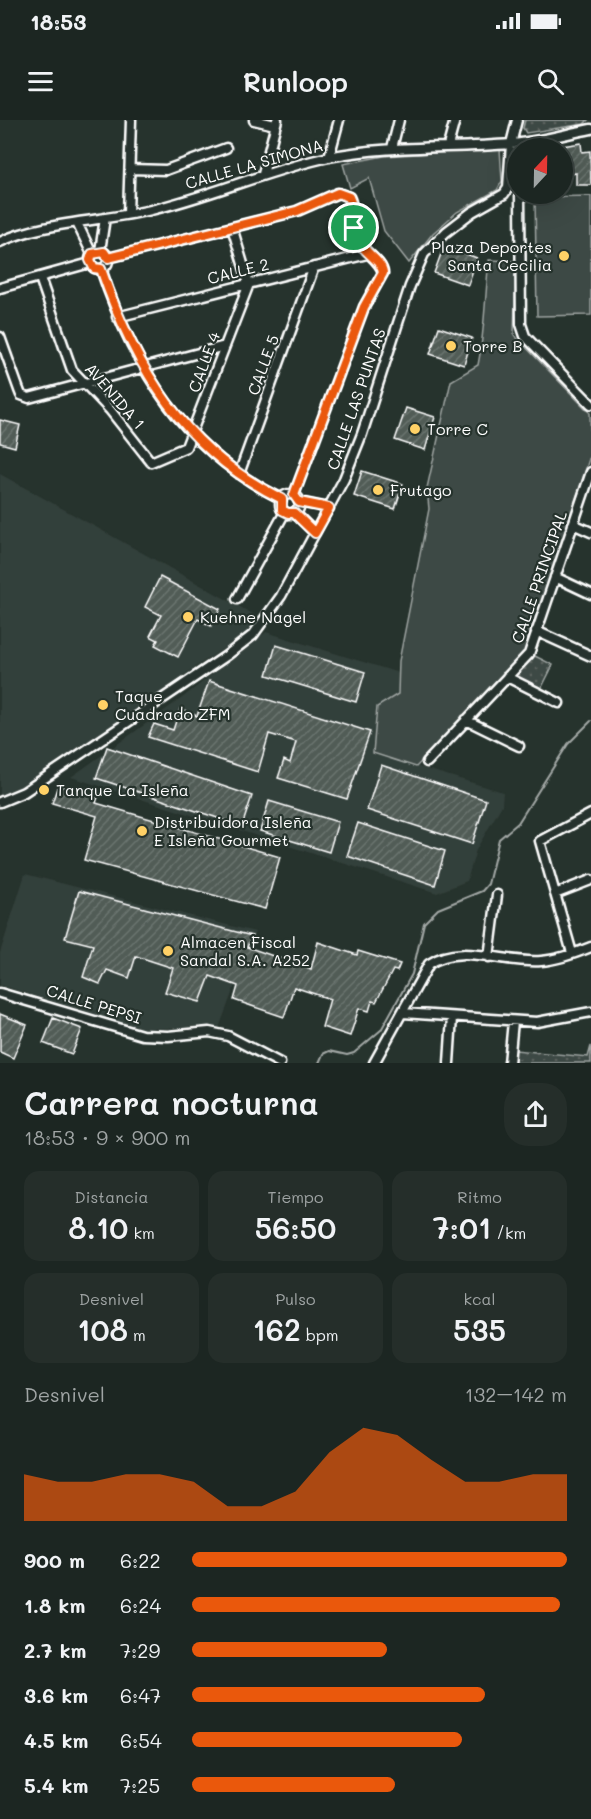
<!DOCTYPE html>
<html lang="es">
<head>
<meta charset="utf-8">
<style>
  body { margin:0; font-family:Mali,sans-serif; background:#252e2a; color:#f1f3f6; height:100vh; display:flex; flex-direction:column; font-size:22px; white-space:nowrap }
  * { box-sizing:border-box; margin:0 }
  p { font-size:20px; color:#a0a5a5 }
  .icon { flex:none; width:33px; height:33px; fill:none; stroke:currentColor; stroke-width:2; stroke-linecap:round; stroke-linejoin:round }
  .map { position:relative; height:943px; overflow:hidden }
  .side { display:flex; flex-direction:column; background:#1c2622; flex:1 }
  .side>* { flex:none }
  .needle { width:39px; rotate:22deg }
  .buttons { position:absolute; left:507px; top:18px; display:grid; gap:12px }
  .buttons a { display:grid; place-items:center; width:66px; height:66px; border-radius:50%; background:#1c2622; box-shadow:0 6px 24px #0002,0 0 0 2px #3a4340; font-size:30px }
  .pin { position:absolute; display:grid; place-items:center; width:51px; height:51px; color:#fff; margin:-26px; border:3px solid #fff; border-radius:50%; box-shadow:0 2px 6px #0007 }
  .round { display:grid; place-items:center; flex:none; width:63px; height:63px; border-radius:24px; background:#252e2a }
  .overview { display:flex; align-items:center; justify-content:space-between; height:102px; padding:0 24px }
  h1 { font-size:33px; font-weight:600; line-height:45px }
  .metrics { display:grid; grid-template-columns:repeat(3,1fr); gap:9px; height:102px; padding:6px 24px }
  .metrics div { display:grid; align-content:center; border-radius:15px; background:#252e2a; text-align:center }
  .metrics b { font-size:30px; font-weight:600 }
  .metrics small { font-size:16px; font-weight:400 }
  .metrics p { font-size:16px }
  .chart { height:168px; padding:12px 24px }
  .chart p { display:flex; justify-content:space-between }
  .chart svg { width:100%; height:108px; margin-top:6px; fill:#ea580c; opacity:.7 }
  ul { padding:0 24px; list-style:none; font-size:20px }
  li { display:grid; grid-template-columns:96px 72px 1fr; align-items:center; height:45px }
  li i { height:15px; border-radius:8px; background:#ea580c }
  .status { display:flex; justify-content:space-between; align-items:center; height:42px; padding:0 30px; background:#1c2622; direction:ltr }
  .status svg { height:16px; fill:currentColor }
  header { display:flex; justify-content:space-between; align-items:center; height:78px; padding:0 24px; background:#1c2622; font-size:27px; font-weight:600 }
  .map>svg:first-child { display:block }
  .built { fill:#333f3a }
  .grass { fill:#3e4944; stroke:#9ea4a2; stroke-width:1.5 }
  .park { fill:url(#park-dots); stroke:#9ea4a2; stroke-width:1.5 }
  .lines { fill:none; stroke-linecap:round; stroke-linejoin:round }
  .stream { stroke:#a4a9a7; stroke-width:2 }
  .building { fill:url(#building-hatch); stroke:#fff; stroke-width:1.5 }
  .minor-casing { stroke:#fff; stroke-width:13 }
  .minor { stroke:#26332d; stroke-width:8 }
  .route-casing { stroke:#fff; stroke-width:12 }
  .route { stroke:#ea580c; stroke-width:8 }
  .poi-dot { fill:#ffd166; stroke:#26332d; stroke-width:2 }
  .labels { text-anchor:middle; stroke-width:4.5; stroke-linejoin:round; paint-order:stroke }
  .street-label { font-size:16px; fill:#fff; stroke:#26332d }
  .poi-label { font-size:16px; fill:#fff; stroke:#26332d; text-anchor:start }
</style>
</head>
<body>
<div class="status"><b>18:53</b><svg viewBox="0 0 49 12"><path d="M0 12V9h3v3zM5 12V6h3v6zM10 12V3h3v9zM15 12V0h3v12zM26 1h20v11H26zM47 4h2v5h-2z"/></svg></div>
<header><svg class="icon" aria-label="menu" viewBox="0 0 24 24"><path d="M4 6h16M4 12h16M4 18h16"/></svg>Runloop<svg class="icon" aria-label="search" viewBox="0 0 24 24"><circle cx="10" cy="10" r="6"/><path d="M15 15l6 6"/></svg></header>
<div class="map">
<svg width="591" height="943" viewBox="0 0 591 943">
  <defs>
    <pattern id="park-dots" width="8" height="8" patternUnits="userSpaceOnUse" patternTransform="scale(1.5)"><rect width="8" height="8" fill="#3e4944"/><path d="M2 2h.1M6 6h.1" fill="none" stroke="#5b6460" stroke-width="1.8" stroke-linecap="round"/></pattern>
    <pattern id="building-hatch" width="6" height="6" patternUnits="userSpaceOnUse" patternTransform="scale(1.5)"><rect width="6" height="6" fill="#515c57"/><path d="M-1 1l2-2M0 6l6-6M5 7l2-2" fill="none" stroke="#6b7470"/></pattern>
  </defs>
  <rect width="100%" height="100%" fill="#26332d"/>
  <filter id="ink" filterUnits="userSpaceOnUse"><feTurbulence type="fractalNoise" baseFrequency=".0167" numOctaves="2"/><feDisplacementMap in="SourceGraphic" scale="12" xChannelSelector="R" yChannelSelector="G"/><feConvolveMatrix kernelMatrix="1 2 1 2 8 2 1 2 1" color-interpolation-filters="sRGB"/></filter>
  <g filter="url(#ink)">
    <path class="built" d="M0,354l260,144 -12,15 -51,33 -106,77 -68,44 -23,9z
      M266,512l133,41 -1,21 -25,59 130,39 -1,13 -26,45 -9,31 -30,12 -366,-116 111,-79z
      M25,754l230,58 -36,96 -76,1 -143,-44v-32z"/>
    <path class="grass" d="M500,29l2,32 -5,9 -40,22 -24,21 -24,30 -25,-32 -15,-53 -19,10 -7,-24 41,-8z
      M591,76v119l-54,1 -2,-119z
      M489,140l27,1 -2,74 76,78 1,40 -66,201 -109,113 -43,-14 4,-46 21,-13 1,-33 30,-152 -2,-21 24,-107 27,-16c7,-34 7,-70 11,-105z"/>
    <path class="park" d="M525,0h63l-4,4 -58,9 -3,-5z
      M533,535l20,10 -13,26 -28,-14z
      M591,926v17h-77l1,-13 73,7z"/>
    <g class="lines">
      <path class="stream" d="M319,943l4,-9 6,-3 18,4 7,-2 27,-23 31,-56 12,-51 14,-14 44,-18 6,-7 11,-45 19,-16 50,-79 23,-23"/>
    </g>
    <path class="building" d="M581,23l1,9 8,-1 1,34h-15v-12l-14,3v-30z
      M444,126l33,12 -9,27 -34,-12z
      M439,207l33,11 -8,27 -34,-11z
      M406,288l29,9 -10,33 -30,-10z
      M0,300l20,5 -5,22 -15,-4z
      M362,351l41,13 -8,25 -41,-13z
      M160,457l60,32 -9,17 -13,-7 -20,38 -23,-12 3,-5 -8,-4 11,-21 -16,-8z
      M276,525l89,27 -9,30 -89,-27z
      M209,561l161,51 -23,67 -69,-21 6,-18 6,3 6,-21 -27,-8 -11,38 -110,-35 6,-13 19,6 7,-21 17,7z
      M107,627l145,49 -10,30 -146,-48z
      M381,645l105,35 -14,44 -105,-34z
      M58,665l40,12 -2,6 184,54 -15,52 -181,-49 13,-44 -45,-13z
      M269,681l69,21 -9,30 -69,-21z
      M358,703l87,28 -10,34 -88,-29z
      M79,771l173,45 -5,11 64,22 7,-27 39,13 1,-4 42,13 -3,7 -4,-1 -17,32 -4,-1 -3,10 -10,-3 -9,28 -28,-9 8,-28 -36,-12 -10,30 -50,-17 4,-14 -28,-10 -10,26 -35,-10 8,-24 -37,-12 -7,22 -22,-8 -7,14 -17,-7 10,-32 -28,-7z
      M0,894l27,11 -14,33 -13,-6z
      M53,898l29,11 -10,25 -29,-11z"/>
    <g class="lines">
      <g class="minor-casing">
        <path id="minor" d="M254,0l21,5
          M448,26l7,-26
          M392,28l7,-28
          M329,37l10,-37
          M130,49l36,1 60,-22
          M263,54l14,-54
          M520,74l1,130 4,12 66,68
          M128,94l3,-94
          M77,103l15,31
          M232,107l17,57
          M0,122c42,-20 105,-21 151,-32 60,-14 117,-40 178,-53 61,-12 121,-8 182,-13 26,-2 54,-10 80,-15
          M90 140a9 9 0 1 1 18 0a9 9 0 1 1-18 0Z
          M100,131l5,-33
          M108,138l189,-47 41,-18 11,4c6,12 3,29 11,46 6,11 21,18 23,30l-19,34 -70,188
          M101,149c33,100 83,182 181,230
          M40,158l32,92 38,40 41,52 35,-15 63,-163
          M0,168l90,-25
          M117,197l250,-63
          M0,217l19,53 2,5 8,3 196,-52
          M239,354l75,-207
          M280 384a10 10 0 1 1 20 0a10 10 0 1 1-20 0Z
          M299,382l30,6
          M294,392l21,21
          M573,404l18,8
          M555,457l36,17
          M237,479l48,-87
          M536,511l55,25
          M507,557l52,26
          M466,600l53,26
          M427,642l102,-108 62,-182
          M0,682l24,-10 202,-136 27,-21 28,-39 63,-117 18,-45 48,-148 14,-32 22,-22 26,-20 32,-18 4,-6 3,-44 6,-24
          M555,774l36,-14
          M572,833l-32,-112 51,-27
          M489,837l8,-62
          M0,873l142,42 26,1 41,-4 19,4 52,27
          M403,893l134,9 54,-10
          M374,943l55,-99c31,-22 76,0 112,-3 16,-1 35,-8 50,-14
          M449,943l3,-46
          M509,943l4,-42"/>
      </g>
      <use href="#minor" class="minor"/>
    </g>
  </g>
  <g class="lines" filter="url(#ink)">
    <g class="route-casing">
      <path id="route" d="M338,73l11,4c6,12 3,29 11,46 6,11 22,18 23,30l-19,34 -70,188 5,7 30,6 -14,25 -21,-20h-6l-6,-3v-11c-98,-48 -147,-131 -181,-230l-7,-1 -4,-8 2,-6 12,-2 4,6 189,-47z"/>
    </g>
    <use href="#route" class="route"/>
  </g>
  <g class="poi-dot">
    <circle cx="564" cy="136" r="6"/>
    <circle cx="451" cy="226" r="6"/>
    <circle cx="415" cy="309" r="6"/>
    <circle cx="378" cy="370" r="6"/>
    <circle cx="188" cy="497" r="6"/>
    <circle cx="103" cy="585" r="6"/>
    <circle cx="44" cy="670" r="6"/>
    <circle cx="142" cy="711" r="6"/>
    <circle cx="168" cy="831" r="6"/>
  </g>
  <g class="labels">
    <g class="street-label">
      <text transform="translate(254 44) rotate(-16)" y="6">CALLE LA SIMONA</text>
      <text transform="translate(238 151) rotate(-14)" y="6">CALLE 2</text>
      <text transform="translate(204 242) rotate(-70)" y="6">CALLE 4</text>
      <text transform="translate(263 245) rotate(-70)" y="6">CALLE 5</text>
      <text transform="translate(115 276) rotate(49)" y="6">AVENIDA 1</text>
      <text transform="translate(356 279) rotate(-71)" y="6">CALLE LAS PUNTAS</text>
      <text transform="translate(539 457) rotate(-71)" y="6">CALLE PRINCIPAL</text>
      <text transform="translate(94 884) rotate(17)" y="6">CALLE PEPSI</text>
    </g>
    <g class="poi-label">
      <text x="552" y="133" text-anchor="end">Plaza Deportes<tspan x="552" dy="18">Santa Cecilia</tspan></text>
      <text x="463" y="232">Torre B</text>
      <text x="427" y="315">Torre C</text>
      <text x="390" y="376">Frutago</text>
      <text x="200" y="503">Kuehne Nagel</text>
      <text x="115" y="582">Taque<tspan x="115" dy="18">Cuadrado ZFM</tspan></text>
      <text x="56" y="676">Tanque La Isleña</text>
      <text x="154" y="708">Distribuidora Isleña<tspan x="154" dy="18">E Isleña Gourmet</tspan></text>
      <text x="180" y="828">Almacen Fiscal<tspan x="180" dy="18">Sandal S.A. A252</tspan></text>
    </g>
  </g>
</svg>
<div class="buttons">
<a><svg class="needle" viewBox="-14 -14 28 28"><path d="M0-13l5 13h-10z" fill="#e53935"/><path d="M0 13l5-13h-10z" fill="#a0a5a5"/></svg></a>
</div>
<div class="pin" style="left:354px;top:108px;background:#1e9e55"><svg class="icon" aria-label="arrive" viewBox="0 0 24 24"><path d="M6 21V4h12l-3 4 3 4H6"/></svg></div>
</div>
<section class="side">
<div class="overview"><div><h1>Carrera nocturna</h1><p>18:53 · 9 × 900 m</p></div><a class="round"><svg class="icon" aria-label="share" viewBox="0 0 24 24"><path d="M12 15V3M7 8l5-5 5 5M5 13v7h14v-7"/></svg></a></div>
<div class="metrics">
<div><p>Distancia</p><b>8.10<small> km</small></b></div>
<div><p>Tiempo</p><b>56:50</b></div>
<div><p>Ritmo</p><b>7:01<small> /km</small></b></div>
</div>
<div class="metrics">
<div><p>Desnivel</p><b>108<small> m</small></b></div>
<div><p>Pulso</p><b>162<small> bpm</small></b></div>
<div><p>kcal</p><b>535</b></div>
</div>
<div class="chart"><p><span>Desnivel</span>132–142 m</p>
<svg viewBox="0 0 160 44" preserveAspectRatio="none"><path d="M0 44V25L10 28L20 28L30 25L40 25L50 28L60 38L70 38L80 32L90 16L100 6L110 9L120 19L130 28L140 28L150 25L160 25V44z"/></svg>
</div>
<ul>
<li><b>900 m</b>6:22<i style="width:100%"></i></li>
<li><b>1.8 km</b>6:24<i style="width:98%"></i></li>
<li><b>2.7 km</b>7:29<i style="width:52%"></i></li>
<li><b>3.6 km</b>6:47<i style="width:78%"></i></li>
<li><b>4.5 km</b>6:54<i style="width:72%"></i></li>
<li><b>5.4 km</b>7:25<i style="width:54%"></i></li>
</ul>
</section>
</body>
</html>
